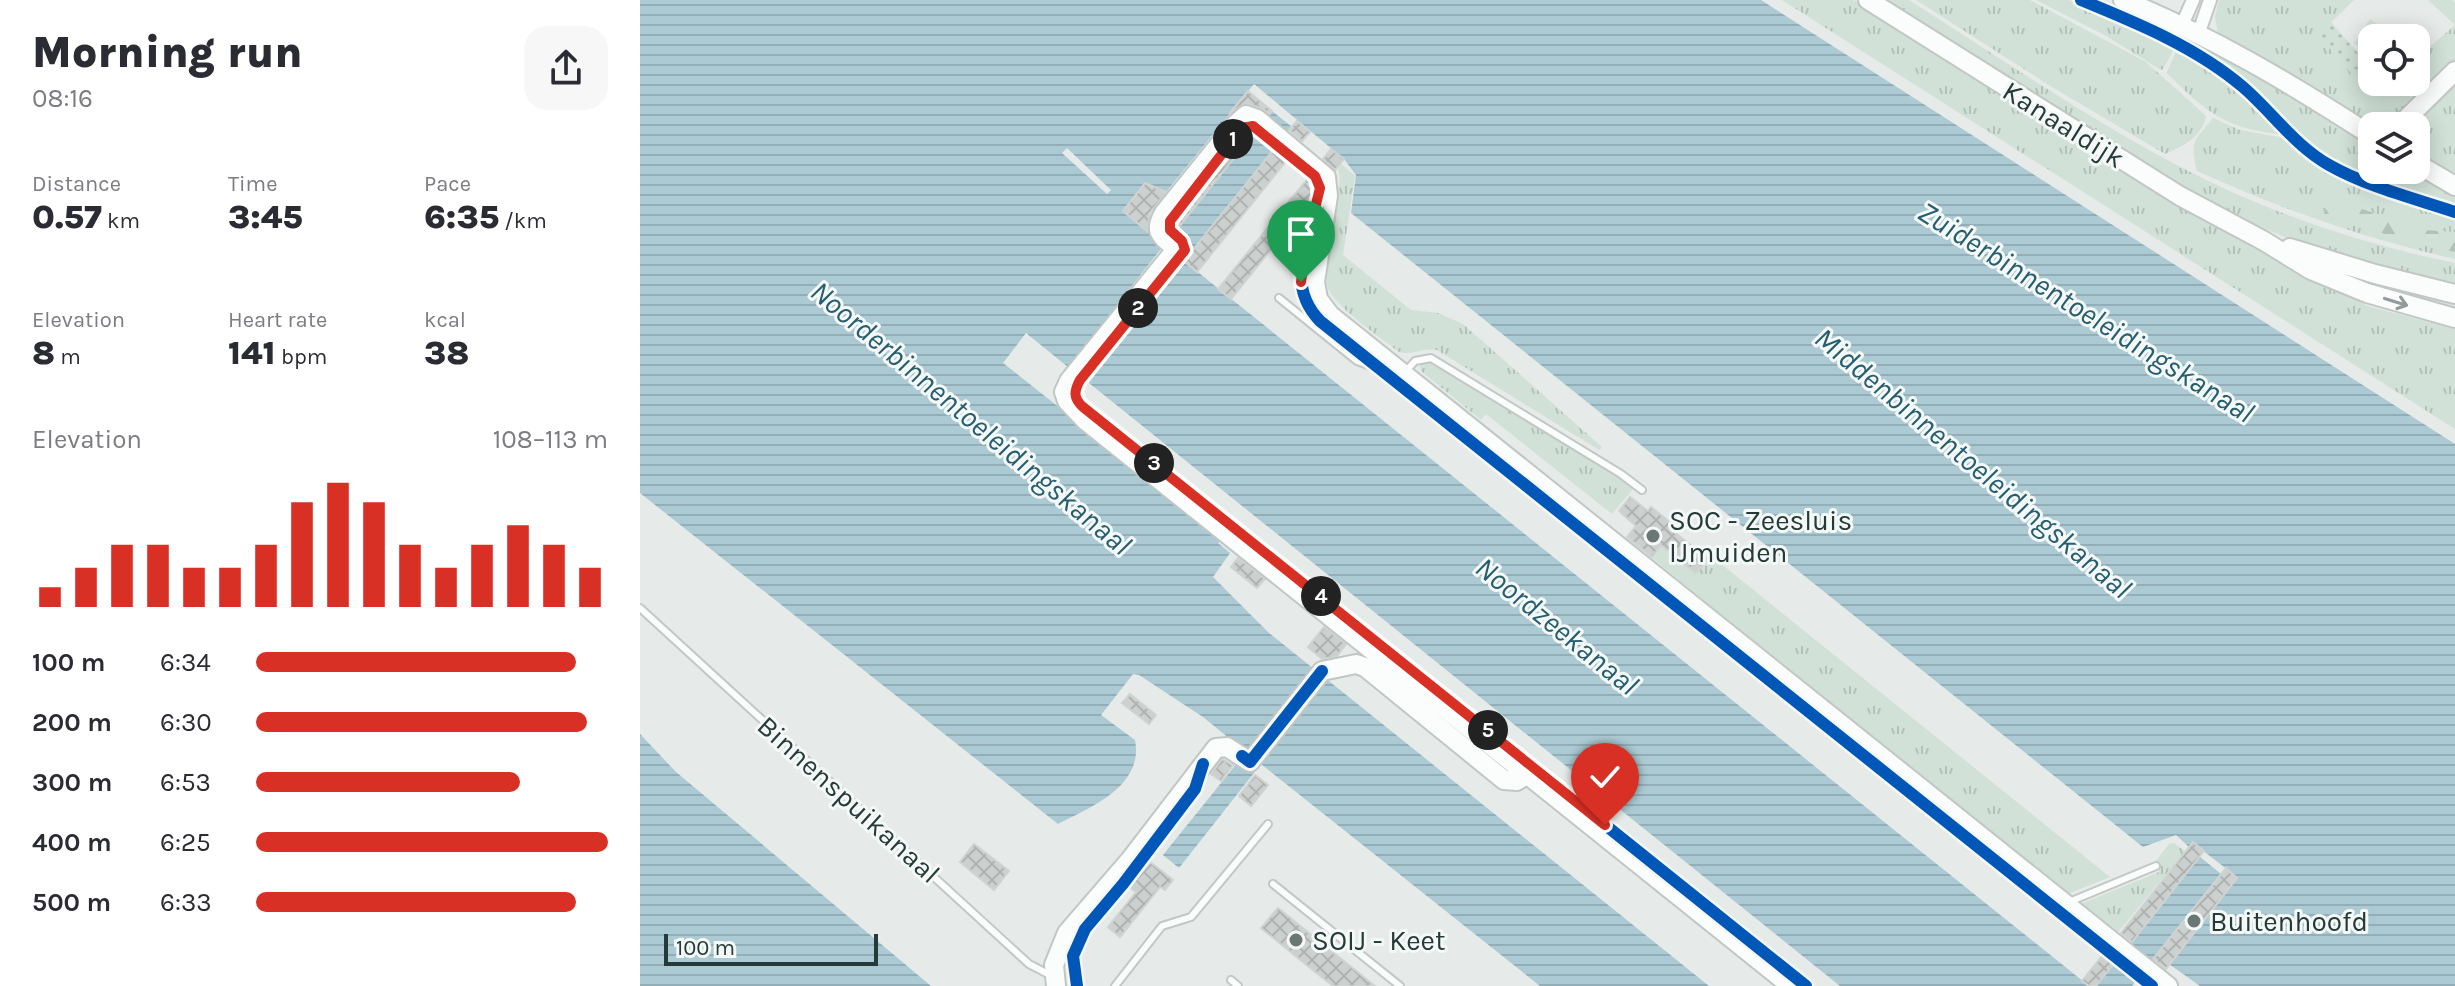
<!DOCTYPE html>
<html lang="en">
<head>
<meta charset="utf-8">
<style>
  body { margin:0; font-family:Karla,sans-serif; background:#f7f7f7; color:#2b2b33; height:100vh; display:flex; flex-direction:column; font-size:30px; white-space:nowrap }
  * { box-sizing:border-box; margin:0 }
  p { font-size:26px; color:#7c7c81 }
  .icon { flex:none; width:44px; height:44px; fill:none; stroke:currentColor; stroke-width:2; stroke-linecap:round; stroke-linejoin:round }
  .map { position:relative; flex:1; overflow:hidden }
  .sheet { display:flex; flex-direction:column; background:#fff; width:640px }
  .sheet>* { flex:none }
  .buttons { position:absolute; left:1718px; top:24px; display:grid; gap:16px }
  .buttons a { display:grid; place-items:center; width:72px; height:72px; border-radius:16px; background:#fff; box-shadow:0 4px 20px #0003; font-size:40px }
  .scale { position:absolute; left:24px; bottom:20px; width:214px; box-sizing:border-box; padding-left:8px; border:4px solid #253b37; border-top:0; font-size:22px; line-height:28px; white-space:nowrap; color:#253b37; -webkit-text-stroke:6px #f4f8f7; paint-order:stroke }
  .pin { position:absolute; display:grid; place-items:center; width:68px; height:68px; color:#fff; margin:-82px -34px; border-radius:50% 50% 50% 0; rotate:-45deg; box-shadow:0 0 8px #0007 }
  .pin .icon { rotate:45deg }
  .km { position:absolute; width:40px; height:40px; margin:-20px; border-radius:50%; background:#222; color:#fff; font-size:22px; line-height:40px; text-align:center }
  .round { display:grid; place-items:center; flex:none; width:84px; height:84px; border-radius:24px; background:#f7f7f7 }
  .overview { display:flex; align-items:center; justify-content:space-between; height:136px; padding:0 32px }
  h1 { font-size:44px; font-weight:800; line-height:60px }
  .metrics { display:grid; grid-template-columns:repeat(3,1fr); gap:12px; height:136px; padding:8px 32px }
  .metrics div { display:grid; align-content:center }
  .metrics b { font-size:34px; font-weight:800 }
  .metrics small { font-size:22px; font-weight:400 }
  .metrics p { font-size:22px }
  .chart { height:224px; padding:16px 32px }
  .chart p { display:flex; justify-content:space-between }
  .chart svg { width:100%; height:144px; margin-top:8px; stroke:#d93025; stroke-width:6 }
  ul { padding:0 32px; list-style:none; font-size:26px }
  li { display:grid; grid-template-columns:128px 96px 1fr; align-items:center; height:60px }
  li i { height:20px; border-radius:10px; background:#d93025 }
  main { display:flex; flex:1; min-height:0 }
  .map>svg:first-child { display:block }
  .grass { fill:url(#grass-tufts) }
  .forest { fill:url(#forest-firs) }
  .garden { fill:url(#garden-dots) }
  .pitch { fill:#d1e1d7 }
  .water { fill:url(#water-rules); fill-rule:evenodd }
  .building { fill:url(#building-cross-hatch); stroke:#cfd3d1; stroke-width:2 }
  .lines { fill:none; stroke-linecap:round; stroke-linejoin:round }
  .lane-casing { stroke:#c3c7c5; stroke-width:10 }
  .street-casing { stroke:#c3c7c5; stroke-width:16 }
  .secondary-casing { stroke:#c1c7c5; stroke-width:22 }
  .lane { stroke:#fbfcfc; stroke-width:6 }
  .street { stroke:#fbfcfc; stroke-width:12 }
  .secondary { stroke:#fbfcfc; stroke-width:18 }
  .cycleway-casing { stroke:#f4f8f7; stroke-width:17 }
  .cycleway { stroke:#0057b8; stroke-width:12 }
  .oneway { stroke:#909c9a }
  .route-casing { stroke:#fff; stroke-width:16 }
  .route { stroke:#d93025; stroke-width:10 }
  .poi-dot { fill:#697875; stroke:#f4f8f7; stroke-width:3 }
  .labels { text-anchor:middle; stroke-width:6; stroke-linejoin:round; paint-order:stroke }
  .street-label { font-size:28px; fill:#253b37; stroke:#f4f8f7 }
  .poi-label { font-size:28px; fill:#253b37; stroke:#f4f8f7; text-anchor:start }
  .water-label { font-size:30px; font-style:italic; fill:#265e70; stroke:#f4f8f7 }
</style>
</head>
<body>
<main>
<section class="sheet">
<div class="overview"><div><h1>Morning run</h1><p>08:16</p></div><a class="round"><svg class="icon" aria-label="share" viewBox="0 0 24 24"><path d="M12 15V3M7 8l5-5 5 5M5 13v7h14v-7"/></svg></a></div>
<div class="metrics">
<div><p>Distance</p><b>0.57<small> km</small></b></div>
<div><p>Time</p><b>3:45</b></div>
<div><p>Pace</p><b>6:35<small> /km</small></b></div>
</div>
<div class="metrics">
<div><p>Elevation</p><b>8<small> m</small></b></div>
<div><p>Heart rate</p><b>141<small> bpm</small></b></div>
<div><p>kcal</p><b>38</b></div>
</div>
<div class="chart"><p><span>Elevation</span>108–113 m</p>
<svg viewBox="0 0 160 44" preserveAspectRatio="none"><path d="M5 44V38M15 44V32M25 44V25M35 44V25M45 44V32M55 44V32M65 44V25M75 44V12M85 44V6M95 44V12M105 44V25M115 44V32M125 44V25M135 44V19M145 44V25M155 44V32"/></svg>
</div>
<ul>
<li><b>100 m</b>6:34<i style="width:91%"></i></li>
<li><b>200 m</b>6:30<i style="width:94%"></i></li>
<li><b>300 m</b>6:53<i style="width:75%"></i></li>
<li><b>400 m</b>6:25<i style="width:100%"></i></li>
<li><b>500 m</b>6:33<i style="width:91%"></i></li>
</ul>
</section>
<div class="map">
<svg width="1815" height="986" viewBox="0 0 1815 986">
  <defs>
    <pattern id="grass-tufts" width="24" height="20" patternUnits="userSpaceOnUse" patternTransform="scale(2)"><rect width="24" height="20" fill="#d1e1d7"/><path d="M3 7l-1-3M5 7V3M7 7l1-3M15 17l-1-3M17 17v-4M19 17l1-3" fill="none" stroke="#b3c2b9"/></pattern>
    <pattern id="forest-firs" width="22" height="20" patternUnits="userSpaceOnUse" patternTransform="scale(2)"><rect width="22" height="20" fill="#d1e1d7"/><path d="M5 1l3.5 6h-7zM16 11l3.5 6h-7z" fill="#b3c2b9"/></pattern>
    <pattern id="garden-dots" width="8" height="8" patternUnits="userSpaceOnUse" patternTransform="scale(2)"><rect width="8" height="8" fill="#d1e1d7"/><path d="M2 2h.1M6 6h.1" fill="none" stroke="#b3c2b9" stroke-width="1.8" stroke-linecap="round"/></pattern>
    <pattern id="water-rules" width="6" height="5" patternUnits="userSpaceOnUse" patternTransform="scale(2)"><rect width="6" height="5" fill="#abcad3"/><path d="M0 2.5h6" fill="none" stroke="#93aeb6"/></pattern>
    <pattern id="building-cross-hatch" width="8" height="8" patternUnits="userSpaceOnUse" patternTransform="scale(2)"><rect width="8" height="8" fill="#ccd1cf"/><path d="M0 0l8 8M0 8l8-8" fill="none" stroke="#afb4b2"/></pattern>
  </defs>
  <rect width="100%" height="100%" fill="#e6eae8"/>
  <path class="grass" d="M1142,0h72l335,210 178,96 88,23v100z
    M1243,0h26c103,65 204,137 314,188 74,34 153,59 232,75v26l-131,-35 -79,-34 -59,-31z
    M1276,0h114l116,62 60,54c-4,21 -24,31 -41,38l-113,-67z
    M1396,0h33l60,25 45,24 -11,20 -2,1 -55,-34z
    M1579,0h135l-36,35 55,63 18,-16h25v-23l39,-34 -27,-25h24l3,3v59l-64,63 -19,1 -154,-94 -3,-15z
    M1557,44l37,17 138,80v29h44l39,21v16l-41,-12 -86,-36 -26,-19 -46,-47 -60,-43z
    M1539,50l51,31 56,54c-60,-6 -78,-21 -119,-62l9,-22z
    M1815,81v97l-39,-24v-28h-7z
    M1573,118l27,12 50,9 26,22 24,14 42,19 73,22v43c-90,-20 -174,-50 -258,-88 -7,-31 -4,-28 16,-53z
    M701,164l14,12 -12,79 68,55 27,3 25,11 139,123 -3,3 -162,-100c-14,-3 -25,6 -38,2 -18,-14 -61,-43 -70,-62 -10,-21 7,-87 11,-111l-2,-10z
    M786,361l10,3 184,114 13,11 -21,25 -126,-100 -5,6 -60,-49 -1,-6z
    M1022,545l33,27 15,-17 400,322 -45,18 -419,-342 4,-4 6,4z
    M1534,843l11,8 -70,85 -37,-31 81,-33 -4,-10 14,-18z"/>
  <path class="forest" d="M1692,199l93,31 30,2v20l-64,-16 -67,-22z"/>
  <path class="garden" d="M1691,22l41,47v13h11l4,4 -14,12 -55,-63z"/>
  <path class="pitch" d="M1730,19l28,19h-26v17l-18,-12z"/>
  <path class="water" d="M0,0h1121l694,444v542h-255l-31,-22 68,-87 -44,-34 -4,4 -13,-12 -33,12 -792,-634 5,-38 -12,-16 -90,-75 -88,108 -21,-9 -22,28 41,34 108,-134 20,16 -108,134 905,725h-249l-756,-607 97,-120 -17,-14 -96,122 -42,-34 -23,30 220,174 -5,6 12,10 -17,24 56,56 440,353h-169l-279,-222 -82,104 -16,-13 83,-103 -43,-35 -64,-42 -6,-1 -32,41 34,25c9,46 -44,67 -77,84l-418,-331zM427,148l44,42 -4,4 -45,-41z
    M0,734l36,38 255,214h-291z
    M1559,856l22,18 -89,112h-36z"/>
  <path class="building" d="M608,91l24,20 -2,3 -9,-6 -16,-5 -16,11z
    M657,121l13,11 -8,9 -13,-11z
    M609,129l5,4 -79,99 -4,-5 3,-7z
    M634,149l13,11 -90,112 -13,-11z
    M691,149l13,10 -9,11 -12,-11z
    M668,178l7,5 1,11 -85,105 -13,-10z
    M505,183l21,9 -16,21 -3,18 -24,-20z
    M990,497l18,14 3,-4 25,20 -3,4 35,28 -12,14 -35,-28 -9,12 -25,-20 9,-11 -17,-15z
    M598,558l27,21 -8,9 -26,-21z
    M684,627l22,17 -9,12 -15,3 -14,-12z
    M490,694l26,21 -7,9 -27,-21z
    M582,759l11,6 -12,16 -10,-7z
    M615,775l13,10 -17,21 -12,-10z
    M1553,842l11,9 -72,91 -11,-9z
    M334,844l35,27 -15,19 -34,-28z
    M510,862l23,18 -8,10 -5,-3 -40,50 -12,-10 28,-35 -7,-5z
    M1586,868l11,10 -71,91 -13,-10z
    M638,908l57,46 40,32h-42l-24,-19 -48,-39z
    M1466,951l11,9 -21,26h-7l-7,-5z"/>
  <g class="lines">
    <g class="lane-casing">
      <path id="lane" d="M639,298l78,63 25,9 8,-3
        M766,371l9,-10 16,-3 190,116 21,16
        M0,608l389,356 21,11
        M633,884l127,102
        M1429,902l87,-36
        M591,980l7,6
        M475,986l47,-60 29,-9 77,-93"/>
    </g>
    <g class="street-casing">
      <path id="street" d="M1542,25l11,-25
        M1559,32l11,-32"/>
    </g>
    <g class="secondary-casing">
      <path id="secondary" d="M1228,0l312,196 84,45 47,29 56,23 88,25
        M1483,0c88,36 169,84 249,136
        M1759,126l56,-55
        M1776,163l39,23
        M1650,248l85,26 80,20
        M416,986l-2,-21 13,-32 63,-73 86,-112 11,-1 23,15 72,-91 34,-7 9,3 139,113 13,1 10,-7
        M1151,986l-705,-565 -19,-20 -3,-9 5,-11 104,-128v-7c-14,-11 -19,-16 -9,-33l72,-89 10,-9 11,4 69,58 2,19 -13,86 3,17 12,16 838,671"/>
    </g>
    <use href="#lane" class="lane"/>
    <use href="#street" class="street"/>
    <use href="#secondary" class="secondary"/>
    <g class="cycleway-casing">
      <path id="cycleway" d="M1441,0c56,23 115,47 162,87 29,25 52,59 86,78 39,22 84,33 126,47
        M602,756l8,6 72,-91
        M437,986l-4,-30 12,-27 38,-45 72,-95 8,-25
        M1166,986l-727,-583 -4,-12 5,-11 105,-130 -3,-9 -12,-11v-9l72,-93 11,-2 62,50c19,43 -43,95 5,145l832,665"/>
    </g>
    <use href="#cycleway" class="cycleway"/>
  </g>
  <defs><path id="oneway-shaft" d="M-6 0H5M1.5-3L5.5 0L1.5 3" fill="none" stroke-width="1.6" stroke-linecap="round" stroke-linejoin="round" transform="scale(2)"/></defs>
  <use class="oneway" href="#oneway-shaft" transform="translate(1756 302) rotate(17)"/>
  <g class="lines">
    <g class="route-casing">
      <path id="route" d="M661,282l6,-41 13,-53 -5,-12 -62,-50 -11,2 -72,93v9l12,11 3,9 -105,130c-6,11 -7,18 3,27l522,418"/>
    </g>
    <use href="#route" class="route"/>
  </g>
  <g class="poi-dot">
    <circle cx="1013" cy="536" r="8"/>
    <circle cx="1554" cy="921" r="8"/>
    <circle cx="656" cy="940" r="8"/>
  </g>
  <g class="labels">
    <g class="street-label">
      <text transform="translate(1424 124) rotate(32)" y="10">Kanaaldijk</text>
      <text transform="translate(209 799) rotate(42)" y="10">Binnenspuikanaal</text>
    </g>
    <g class="poi-label">
      <text x="1029" y="530">SOC - Zeesluis<tspan x="1029" dy="32">IJmuiden</tspan></text>
      <text x="1570" y="931">Buitenhoofd</text>
      <text x="672" y="950">SOIJ - Keet</text>
    </g>
    <g class="water-label">
      <text transform="translate(1446 312) rotate(32)" y="10">Zuiderbinnentoeleidingskanaal</text>
      <text transform="translate(331 418) rotate(40)" y="10">Noorderbinnentoeleidingskanaal</text>
      <text transform="translate(1333 463) rotate(40)" y="10">Middenbinnentoeleidingskanaal</text>
      <text transform="translate(917 626) rotate(39)" y="10">Noordzeekanaal</text>
    </g>
  </g>
</svg>
<div class="buttons">
<a><svg class="icon" aria-label="locate" viewBox="0 0 24 24"><circle cx="12" cy="12" r="6"/><path d="M12 2v4M12 18v4M2 12h4M18 12h4"/></svg></a>
<a><svg class="icon" aria-label="layers" viewBox="0 0 24 24"><path d="M12 4l9 5-9 5-9-5zM3 14l9 5 9-5"/></svg></a>
</div>
<div class="scale">100 m</div>
<div class="pin" style="left:661px;top:282px;background:#1e9e55"><svg class="icon" aria-label="arrive" viewBox="0 0 24 24"><path d="M6 21V4h12l-3 4 3 4H6"/></svg></div>
<div class="pin" style="left:965px;top:825px;background:#d93025"><svg class="icon" aria-label="check" viewBox="0 0 24 24"><path d="M5 12l5 5 9-10"/></svg></div>
<b class="km" style="left:593px;top:139px">1</b>
<b class="km" style="left:498px;top:308px">2</b>
<b class="km" style="left:514px;top:463px">3</b>
<b class="km" style="left:681px;top:596px">4</b>
<b class="km" style="left:848px;top:730px">5</b>
</div>
</main>
</body>
</html>
